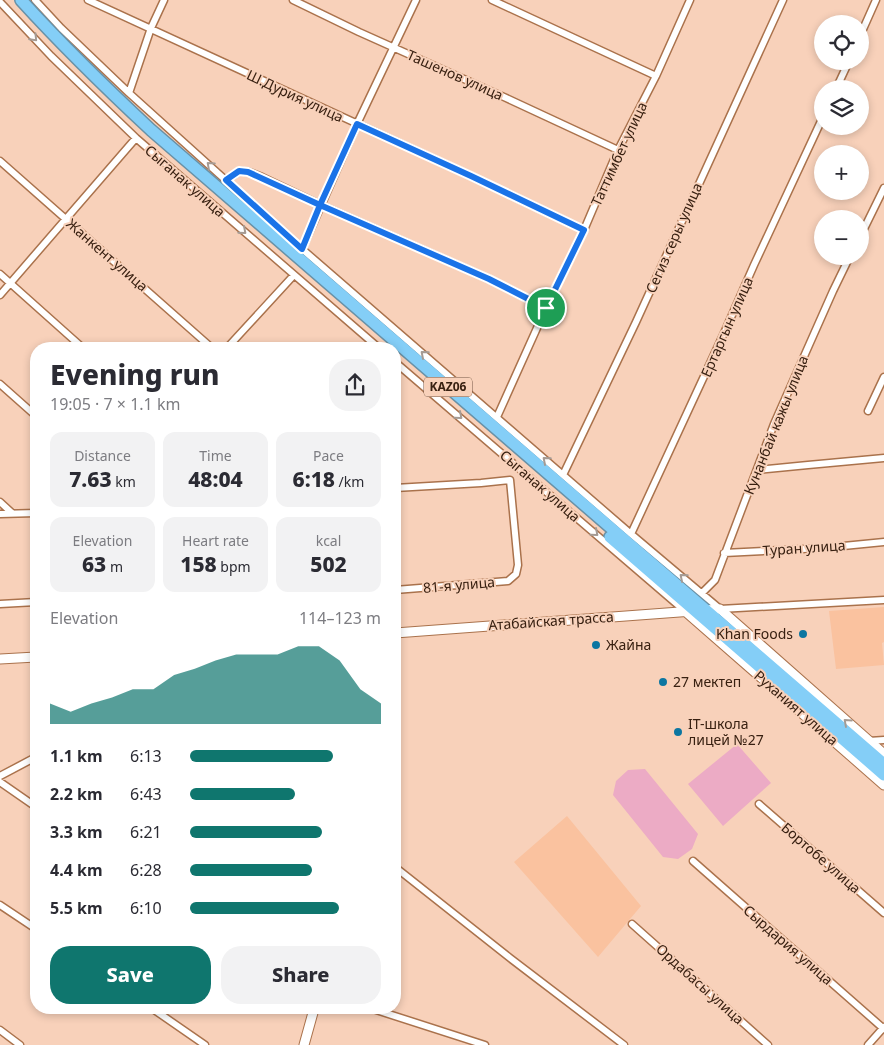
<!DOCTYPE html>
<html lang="en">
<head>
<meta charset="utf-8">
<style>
  body { margin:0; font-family:"Noto Sans",sans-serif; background:#f2f2f3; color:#2b2b33; height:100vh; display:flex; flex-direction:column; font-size:19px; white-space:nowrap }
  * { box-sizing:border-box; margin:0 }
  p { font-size:16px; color:#7c7c81 }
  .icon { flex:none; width:28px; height:28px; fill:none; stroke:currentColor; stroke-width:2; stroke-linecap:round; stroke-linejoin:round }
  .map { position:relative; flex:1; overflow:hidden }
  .panel { position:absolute; left:30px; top:342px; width:371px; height:672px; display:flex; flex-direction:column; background:#fff; border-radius:20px; box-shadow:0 2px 8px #0003 }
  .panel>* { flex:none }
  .tools { position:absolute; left:814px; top:15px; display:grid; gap:10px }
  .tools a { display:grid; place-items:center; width:55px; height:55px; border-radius:50%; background:#fff; box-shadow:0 2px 8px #0003; font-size:25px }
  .pin { position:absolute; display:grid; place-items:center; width:42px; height:42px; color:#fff; margin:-21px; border:2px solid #fff; border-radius:50%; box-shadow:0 1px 5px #0007 }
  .round { display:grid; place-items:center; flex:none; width:52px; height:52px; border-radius:20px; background:#f2f2f3 }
  .headline { display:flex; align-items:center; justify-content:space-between; height:85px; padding:0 20px }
  h1 { font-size:28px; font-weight:800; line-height:38px }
  .stats { display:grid; grid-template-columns:repeat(3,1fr); gap:8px; height:85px; padding:5px 20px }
  .stats div { display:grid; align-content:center; border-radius:12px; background:#f2f2f3; text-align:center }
  .stats b { font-size:21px; font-weight:800 }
  .stats small { font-size:14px; font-weight:400 }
  .stats p { font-size:14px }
  .chart { height:140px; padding:10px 20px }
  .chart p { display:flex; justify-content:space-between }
  .chart svg { width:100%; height:90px; margin-top:5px; fill:#0f766e; opacity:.7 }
  .button { display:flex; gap:10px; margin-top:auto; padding:10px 20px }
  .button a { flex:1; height:58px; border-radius:20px; background:#0f766e; color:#fff; font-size:20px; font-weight:800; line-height:58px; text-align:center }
  .button a+a { background:#f2f2f3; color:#2b2b33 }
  ul { padding:0 20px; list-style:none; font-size:16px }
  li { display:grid; grid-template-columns:80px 60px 1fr; align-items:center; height:38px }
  li i { height:12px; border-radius:6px; background:#0f766e }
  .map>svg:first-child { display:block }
  .built { fill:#fac29f }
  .green { fill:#ecabc5 }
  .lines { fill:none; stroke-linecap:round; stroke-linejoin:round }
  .street-casing { stroke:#aa724c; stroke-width:9 }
  .secondary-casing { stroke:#aa724c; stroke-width:11 }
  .highway-casing { stroke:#6991a6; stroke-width:14 }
  .street { stroke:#fff; stroke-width:6 }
  .secondary { stroke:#fff; stroke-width:9 }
  .highway { stroke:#84cef7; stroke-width:11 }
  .oneway { stroke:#a59b94 }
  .route-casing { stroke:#fff; stroke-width:10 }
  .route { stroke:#1a73e8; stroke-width:6 }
  .poi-dot { fill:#0c76a1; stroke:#f8d1ba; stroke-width:2 }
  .labels { text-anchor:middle; stroke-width:4; stroke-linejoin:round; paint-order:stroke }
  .shield { fill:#f8d1ba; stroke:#725544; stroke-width:1 }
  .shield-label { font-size:12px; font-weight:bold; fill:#382011 }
  .street-label { font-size:14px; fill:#382011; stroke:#f8d1ba }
  .poi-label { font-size:14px; fill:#382011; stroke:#f8d1ba; text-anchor:start }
</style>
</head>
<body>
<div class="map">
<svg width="884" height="1045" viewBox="0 0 884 1045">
  <rect width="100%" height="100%" fill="#f8d1ba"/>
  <path class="built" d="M884,607v35l-2,1 2,22 -48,4 -7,-58z
    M567,816l74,90 -43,51 -84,-95z"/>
  <path class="green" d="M737,744l34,39 -48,43 -35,-42z
    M645,769l53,65 -6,15 -14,10 -15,-2 -50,-62 3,-14 12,-11z"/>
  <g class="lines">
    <g class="street-casing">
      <path id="street" d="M35,0l26,28 68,65 173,156 329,285 89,75 164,-9
        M88,0l383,176 113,54
        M293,0l66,32 145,65 114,53
        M492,0l164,76
        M0,2l51,54 85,82 244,211
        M860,36l16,-36
        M836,89l13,-28
        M129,93l22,-65 13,-28
        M0,161l213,188
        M227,180l12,-9 10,1 13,5 59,28 168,74 57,29
        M860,237l24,-49
        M302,249l55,-125 59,-124
        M0,274l84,75
        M0,295l136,-157
        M226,349l68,-74
        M395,362l290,249
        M0,384l36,32
        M868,411l16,-34
        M497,417l49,-109 38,-78 34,-80 38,-74 34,-76
        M757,470l51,-5 76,-7
        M563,475l73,-153 147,-322
        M395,488l86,-5 29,-3 8,85 -2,9 -8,7 -113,9
        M0,502l12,11
        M0,514l36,-1
        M631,534l94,-203 29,-66 68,-146
        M724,553l99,-5 61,-6
        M702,593l13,-13 59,-156 59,-133 17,-35
        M0,604l36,-2
        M869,741l15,-1
        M0,776l36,-19
        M0,782l36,25
        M759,804l125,109
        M693,861l191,168
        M395,867l115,91 114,87
        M0,905l36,24
        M632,924l136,121
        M153,1009l52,36
        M373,1009l112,36
        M0,1030l20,15
        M868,1045l16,-18"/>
    </g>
    <g class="secondary-casing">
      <path id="secondary" d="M685,611l199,174
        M395,633l325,-24 164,145
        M0,659l36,-2
        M304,1045l10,-36"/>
    </g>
    <g class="highway-casing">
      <path id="highway" d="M21,0c41,45 85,88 130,130l733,634
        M610,537l274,238"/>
    </g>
    <use href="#street" class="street"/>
    <use href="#secondary" class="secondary"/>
    <use href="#highway" class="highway"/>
  </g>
  <defs><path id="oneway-chevron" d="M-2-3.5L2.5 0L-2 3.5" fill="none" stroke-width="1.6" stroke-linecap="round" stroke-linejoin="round" transform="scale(1.25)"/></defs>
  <g class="oneway">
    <use href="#oneway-chevron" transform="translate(34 38) rotate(46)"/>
    <use href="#oneway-chevron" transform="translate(210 165) rotate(-138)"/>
    <use href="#oneway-chevron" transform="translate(243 231) rotate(41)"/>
    <use href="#oneway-chevron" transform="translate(424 354) rotate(-139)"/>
    <use href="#oneway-chevron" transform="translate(459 416) rotate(41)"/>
    <use href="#oneway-chevron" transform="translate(546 460) rotate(-139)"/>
    <use href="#oneway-chevron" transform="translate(595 533) rotate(41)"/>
    <use href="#oneway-chevron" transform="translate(683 577) rotate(-140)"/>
    <use href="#oneway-chevron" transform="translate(847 722) rotate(-138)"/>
  </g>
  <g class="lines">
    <g class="route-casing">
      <path id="route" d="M546,308l-57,-29 -169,-74 -18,44 -76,-69 13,-9 9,1 72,33 37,-81 114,52 113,54 -38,78"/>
    </g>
    <use href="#route" class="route"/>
  </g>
  <g class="poi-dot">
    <circle cx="803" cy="634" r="5"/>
    <circle cx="596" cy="645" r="5"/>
    <circle cx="663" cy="682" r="5"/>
    <circle cx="678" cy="732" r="5"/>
  </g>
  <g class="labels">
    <rect class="shield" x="424" y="377.5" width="48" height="19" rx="4"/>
    <g class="shield-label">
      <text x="448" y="391">KАZ06</text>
    </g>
    <g class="street-label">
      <text transform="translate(455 75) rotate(24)" y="5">Ташенов улица</text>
      <text transform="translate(295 96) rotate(25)" y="5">Ш.Дурия улица</text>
      <text transform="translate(619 154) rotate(-65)" y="5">Таттимбет улица</text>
      <text transform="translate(185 181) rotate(41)" y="5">Сыганак улица</text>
      <text transform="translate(674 238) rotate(-66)" y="5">Сегиз серы улица</text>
      <text transform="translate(107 255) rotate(41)" y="5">Жанкент улица</text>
      <text transform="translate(727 327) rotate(-66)" y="5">Ертаргын улица</text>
      <text transform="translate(776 425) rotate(-68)" y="5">Кунанбай кажы улица</text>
      <text transform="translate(540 486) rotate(41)" y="5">Сыганак улица</text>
      <text transform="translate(804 548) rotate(-4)" y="5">Туран улица</text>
      <text transform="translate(459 585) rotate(-5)" y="5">81-я улица</text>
      <text transform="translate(551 621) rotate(-4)" y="5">Атабайская трасса</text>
      <text transform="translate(796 708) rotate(41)" y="5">Руханият улица</text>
      <text transform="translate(821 858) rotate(41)" y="5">Бортобе улица</text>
      <text transform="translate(788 945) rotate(41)" y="5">Сырдария улица</text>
      <text transform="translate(700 984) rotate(42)" y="5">Ордабасы улица</text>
    </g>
    <g class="poi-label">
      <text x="793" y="639" text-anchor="end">Khan Foods</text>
      <text x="606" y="650">Жайна</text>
      <text x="673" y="687">27 мектеп</text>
      <text x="688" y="729">IT-школа<tspan x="688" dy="16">лицей №27</tspan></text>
    </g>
  </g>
</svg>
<div class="tools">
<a><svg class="icon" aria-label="locate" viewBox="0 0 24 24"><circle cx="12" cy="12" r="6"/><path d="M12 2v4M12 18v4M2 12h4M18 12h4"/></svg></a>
<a><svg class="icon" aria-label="layers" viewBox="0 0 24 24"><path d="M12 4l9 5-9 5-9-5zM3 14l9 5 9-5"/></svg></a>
<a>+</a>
<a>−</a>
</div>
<div class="pin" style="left:546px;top:308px;background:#1e9e55"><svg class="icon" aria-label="arrive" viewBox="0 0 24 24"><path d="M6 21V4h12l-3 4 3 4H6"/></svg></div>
<section class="panel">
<div class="headline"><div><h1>Evening run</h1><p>19:05 · 7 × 1.1 km</p></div><a class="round"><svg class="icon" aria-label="share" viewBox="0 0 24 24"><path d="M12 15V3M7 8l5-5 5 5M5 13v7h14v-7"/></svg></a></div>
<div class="stats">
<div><p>Distance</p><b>7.63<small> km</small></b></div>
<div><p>Time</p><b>48:04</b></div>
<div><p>Pace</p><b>6:18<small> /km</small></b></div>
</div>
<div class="stats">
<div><p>Elevation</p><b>63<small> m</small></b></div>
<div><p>Heart rate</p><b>158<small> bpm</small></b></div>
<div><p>kcal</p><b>502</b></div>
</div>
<div class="chart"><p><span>Elevation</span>114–123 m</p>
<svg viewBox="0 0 160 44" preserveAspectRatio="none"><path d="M0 44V34L10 38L20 34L30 31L40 27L50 27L60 20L70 17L80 13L90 10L100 10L110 10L120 6L130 6L140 13L150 27L160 34V44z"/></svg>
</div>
<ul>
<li><b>1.1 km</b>6:13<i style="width:75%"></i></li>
<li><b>2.2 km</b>6:43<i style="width:55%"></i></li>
<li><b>3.3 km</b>6:21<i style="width:69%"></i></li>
<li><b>4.4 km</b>6:28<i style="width:64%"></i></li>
<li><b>5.5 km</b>6:10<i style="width:78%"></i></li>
</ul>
<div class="button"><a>Save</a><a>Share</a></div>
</section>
</div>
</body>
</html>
